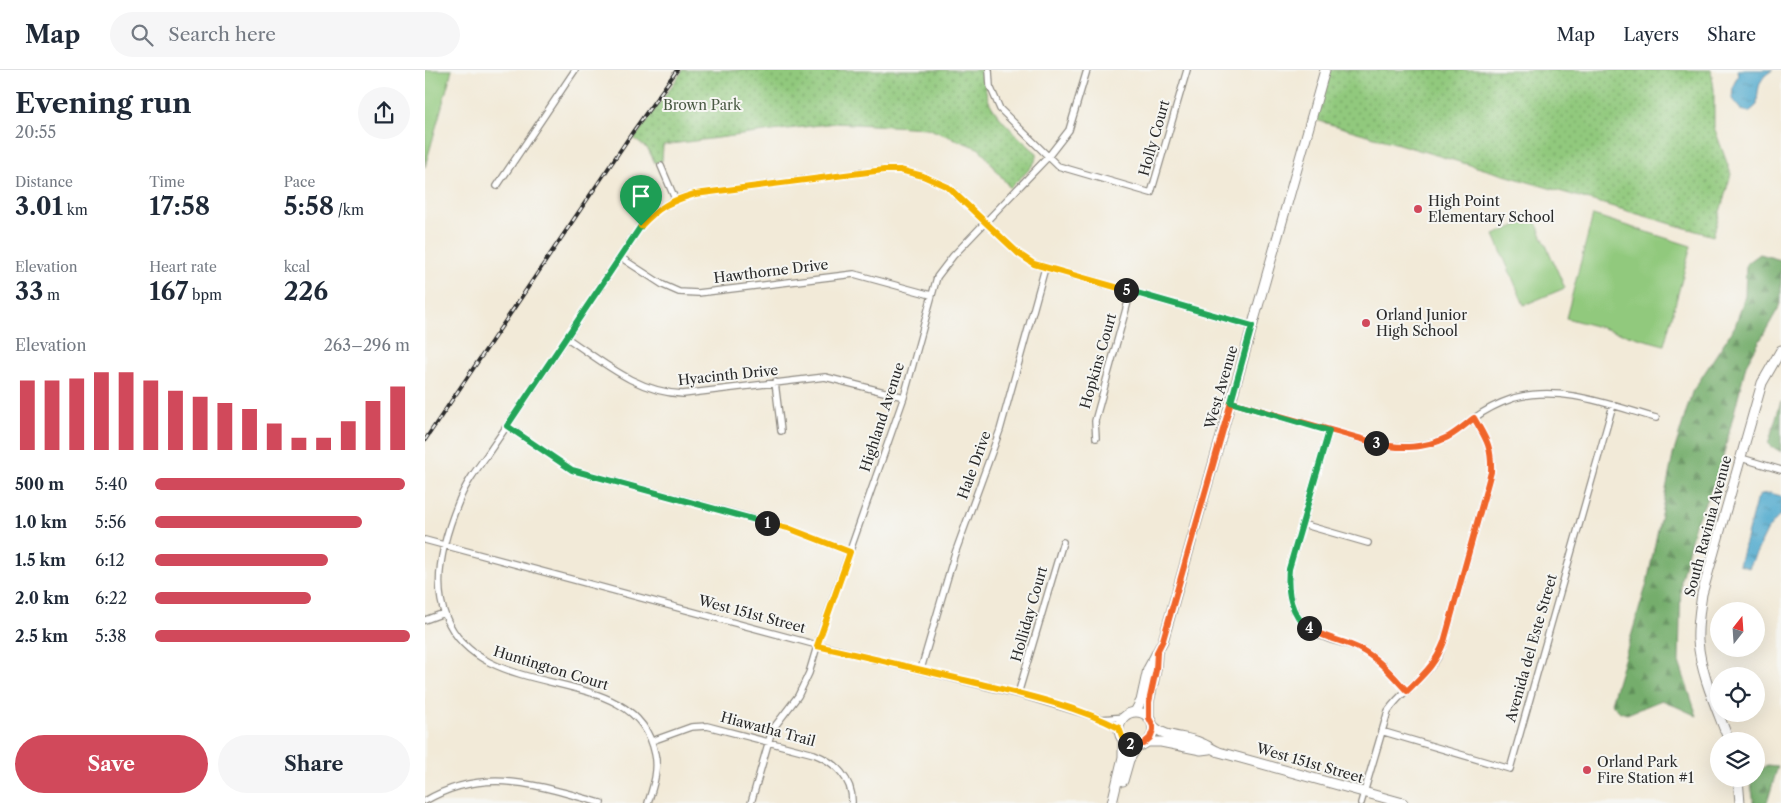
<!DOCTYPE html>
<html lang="en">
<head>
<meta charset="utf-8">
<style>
  body { margin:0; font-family:"Libre Caslon Text",serif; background:#f6f6f7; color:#1f2937; height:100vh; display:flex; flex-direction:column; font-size:19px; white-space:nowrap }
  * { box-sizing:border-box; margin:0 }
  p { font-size:16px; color:#747a83 }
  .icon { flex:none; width:28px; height:28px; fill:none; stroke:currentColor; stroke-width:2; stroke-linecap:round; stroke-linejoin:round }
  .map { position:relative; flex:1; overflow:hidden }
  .details { display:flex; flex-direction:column; background:#fff; width:425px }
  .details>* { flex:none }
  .needle { width:32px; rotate:17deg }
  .controls { position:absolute; left:1285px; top:532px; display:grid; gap:10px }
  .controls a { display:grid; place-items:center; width:55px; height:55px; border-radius:50%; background:#fff; box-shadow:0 5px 20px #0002; font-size:25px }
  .pin { position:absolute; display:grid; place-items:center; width:42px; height:42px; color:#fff; margin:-51px -21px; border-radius:50% 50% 50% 0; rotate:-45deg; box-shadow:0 0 5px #0007 }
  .pin .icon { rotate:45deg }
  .km { position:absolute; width:25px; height:25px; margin:-12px; border-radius:50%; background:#222; color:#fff; font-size:14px; line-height:25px; text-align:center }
  .round { display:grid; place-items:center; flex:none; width:52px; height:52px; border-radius:26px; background:#f6f6f7 }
  .headline { display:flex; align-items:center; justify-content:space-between; height:85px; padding:0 15px }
  h1 { font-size:28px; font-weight:800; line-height:38px }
  .figures { display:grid; grid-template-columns:repeat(3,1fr); gap:8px; height:85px; padding:5px 15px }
  .figures div { display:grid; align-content:center }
  .figures b { font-size:25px; font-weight:800 }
  .figures small { font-size:14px; font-weight:400 }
  .figures p { font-size:14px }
  .chart { height:140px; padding:10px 15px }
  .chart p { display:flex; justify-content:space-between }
  .chart svg { width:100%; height:90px; margin-top:5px; stroke:#d1495b; stroke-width:6 }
  .action { display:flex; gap:10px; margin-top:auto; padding:10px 15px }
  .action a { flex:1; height:58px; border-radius:30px; background:#d1495b; color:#fff; font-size:20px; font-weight:800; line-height:58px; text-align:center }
  .action a+a { background:#f6f6f7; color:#1f2937 }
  ul { padding:0 15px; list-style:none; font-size:16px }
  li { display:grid; grid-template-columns:80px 60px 1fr; align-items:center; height:38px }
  li i { height:12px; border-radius:6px; background:#d1495b }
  header { display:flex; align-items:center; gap:30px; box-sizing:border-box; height:70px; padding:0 25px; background:#fff; border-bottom:1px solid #e0e1e3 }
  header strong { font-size:24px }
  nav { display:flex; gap:28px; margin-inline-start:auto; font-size:18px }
  .search { width:350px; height:45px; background:#f6f6f7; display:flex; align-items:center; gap:12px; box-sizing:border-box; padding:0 18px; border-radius:28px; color:#747a83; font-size:19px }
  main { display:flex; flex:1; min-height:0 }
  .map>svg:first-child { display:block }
  .grass { fill:#91c97d; stroke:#5e7a54 }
  .forest { fill:url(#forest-firs); stroke:#506c4c }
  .park { fill:url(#park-dots); stroke:#5e7a54 }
  .water { fill:url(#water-ripples); stroke:#3e6a7c }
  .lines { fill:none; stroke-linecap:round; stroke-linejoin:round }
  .street-casing { stroke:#8e8a82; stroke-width:8 }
  .secondary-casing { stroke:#8e8a82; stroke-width:11 }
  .street { stroke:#fff; stroke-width:5.5 }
  .secondary { stroke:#fff; stroke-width:9 }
  .rail-casing { stroke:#2b2b2b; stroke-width:4 }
  .rail { stroke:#f6f6f2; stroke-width:2; stroke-dasharray:5.5; stroke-linecap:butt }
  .split-1-casing { stroke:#fff; stroke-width:10 }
  .split-2-casing { stroke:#fff; stroke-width:10 }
  .split-3-casing { stroke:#fff; stroke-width:10 }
  .split-4-casing { stroke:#fff; stroke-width:10 }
  .split-5-casing { stroke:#fff; stroke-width:10 }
  .split-6-casing { stroke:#fff; stroke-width:10 }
  .split-1 { stroke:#22a559; stroke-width:6 }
  .split-2 { stroke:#f5b400; stroke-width:6 }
  .split-3 { stroke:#f0652b; stroke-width:6 }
  .split-4 { stroke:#f0652b; stroke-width:6 }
  .split-5 { stroke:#22a559; stroke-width:6 }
  .split-6 { stroke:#f5b400; stroke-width:6 }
  .poi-dot { fill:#d1495b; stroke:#f6f6f2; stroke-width:2 }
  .labels { text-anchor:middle; stroke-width:4; stroke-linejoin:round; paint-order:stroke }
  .park-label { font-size:14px; fill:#4a5a44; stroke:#f6f6f2 }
  .street-label { font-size:14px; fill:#2b2b2b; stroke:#f6f6f2 }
  .poi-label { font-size:14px; fill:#2b2b2b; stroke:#f6f6f2; text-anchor:start }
</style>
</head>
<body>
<header>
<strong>Map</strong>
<div class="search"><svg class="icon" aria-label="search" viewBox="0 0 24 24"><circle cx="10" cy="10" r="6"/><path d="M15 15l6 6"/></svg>Search here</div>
<nav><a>Map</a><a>Layers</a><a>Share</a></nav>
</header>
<main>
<section class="details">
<div class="headline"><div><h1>Evening run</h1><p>20:55</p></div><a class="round"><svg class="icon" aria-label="share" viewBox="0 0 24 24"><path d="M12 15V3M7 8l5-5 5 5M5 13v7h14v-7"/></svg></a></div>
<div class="figures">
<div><p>Distance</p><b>3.01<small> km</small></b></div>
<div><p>Time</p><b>17:58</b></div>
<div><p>Pace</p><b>5:58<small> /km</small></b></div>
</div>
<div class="figures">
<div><p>Elevation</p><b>33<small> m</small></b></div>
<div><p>Heart rate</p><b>167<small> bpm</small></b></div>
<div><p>kcal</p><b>226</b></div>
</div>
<div class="chart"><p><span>Elevation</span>263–296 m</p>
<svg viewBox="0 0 160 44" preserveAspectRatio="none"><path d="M5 44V10M15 44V10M25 44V9M35 44V6M45 44V6M55 44V10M65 44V15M75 44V18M85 44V21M95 44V24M105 44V31M115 44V38M125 44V38M135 44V30M145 44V20M155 44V13"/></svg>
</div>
<ul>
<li><b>500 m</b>5:40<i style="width:98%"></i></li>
<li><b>1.0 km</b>5:56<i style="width:81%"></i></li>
<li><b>1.5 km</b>6:12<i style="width:68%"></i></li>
<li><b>2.0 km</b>6:22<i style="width:61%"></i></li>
<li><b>2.5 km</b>5:38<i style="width:100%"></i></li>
</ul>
<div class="action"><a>Save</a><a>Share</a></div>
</section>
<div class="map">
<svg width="1356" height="733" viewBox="0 0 1356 733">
  <defs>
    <pattern id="forest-firs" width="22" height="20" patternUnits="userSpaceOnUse" patternTransform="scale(1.25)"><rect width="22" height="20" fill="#74ad6c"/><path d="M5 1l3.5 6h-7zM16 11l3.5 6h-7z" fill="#5f8d59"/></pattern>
    <pattern id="park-dots" width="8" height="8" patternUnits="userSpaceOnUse" patternTransform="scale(1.25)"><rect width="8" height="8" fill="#91c97d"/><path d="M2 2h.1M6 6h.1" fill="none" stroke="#77a367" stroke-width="1.8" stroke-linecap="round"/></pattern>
    <pattern id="water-ripples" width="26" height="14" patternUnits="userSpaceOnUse" patternTransform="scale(1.25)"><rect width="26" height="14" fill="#51aace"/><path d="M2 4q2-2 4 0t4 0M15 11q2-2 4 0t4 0" fill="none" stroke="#438ba7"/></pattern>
  </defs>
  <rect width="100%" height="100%" fill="#f6f6f2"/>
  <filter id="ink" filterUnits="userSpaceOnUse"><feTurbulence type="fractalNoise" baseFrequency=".02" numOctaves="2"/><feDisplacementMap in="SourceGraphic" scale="10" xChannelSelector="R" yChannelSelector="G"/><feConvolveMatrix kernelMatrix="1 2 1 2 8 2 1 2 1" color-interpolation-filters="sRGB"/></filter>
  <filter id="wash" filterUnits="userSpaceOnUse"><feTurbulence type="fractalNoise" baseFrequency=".0096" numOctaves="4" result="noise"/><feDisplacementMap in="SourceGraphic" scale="20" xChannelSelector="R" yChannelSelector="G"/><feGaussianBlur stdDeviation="1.12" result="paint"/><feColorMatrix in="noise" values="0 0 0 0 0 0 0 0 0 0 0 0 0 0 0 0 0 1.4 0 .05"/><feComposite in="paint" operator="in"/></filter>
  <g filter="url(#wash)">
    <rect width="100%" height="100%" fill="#f2ead8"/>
    <path class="grass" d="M0,0h27l-27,97z
      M1168,145l98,31 -27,99 -98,-27z
      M1109,148l31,70 -41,17 -30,-70z"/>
    <path class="forest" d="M1335,184l21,6v40l-3,9 -32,56 -27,108 -24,51 -14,55 -2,83 18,54 -35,-16 -35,14 -7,-2 -9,-9 36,-120 26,-128 19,-63 43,-66 10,-30 1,-32z
      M1356,331v51l-13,-8z
      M1341,695l12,1 -11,37h-14c1,-9 -3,-15 -1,-23l4,-1v-4z"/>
    <path class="park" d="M258,0h301c0,10 1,21 5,31 6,15 35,42 48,52 2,11 -20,27 -27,35l-30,-39 -53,-21 -92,-5 -172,22 -1,16 -7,2 -7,-14 -14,-10z
      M904,0h382l3,19v38l17,47 -18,62 -397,-116z"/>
    <path class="water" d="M1312,0h36c-15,8 -15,19 -16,35l-8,7 -8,-2 -9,-11 1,-13 5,-11z
      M1345,423l11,3v18l-13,15 -19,39 -10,-3 17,-64 5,-7z"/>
  </g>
  <g filter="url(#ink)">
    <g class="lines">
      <g class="street-casing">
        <path id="street" d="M564,0l1,16 10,23 58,57 93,27 36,-123
          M236,96l14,33
          M72,116l78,-116
          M195,187l43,28 16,7 19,1 156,-19 77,21
          M142,268c37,25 70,54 116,56l142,-17 79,20
          M350,312l6,49
          M806,332l154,44c22,2 43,1 63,-9 9,-5 17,-13 25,-18 12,-9 26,-16 41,-21 48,-13 96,7 142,20
          M82,356l65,44 216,58 62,24
          M904,361l-40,138c-3,34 7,58 40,70 9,3 20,5 29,9 20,9 34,27 49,43
          M671,368l-1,-17 36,-130
          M1316,388l40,12
          M877,454l66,19
          M0,470l392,105 201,49 84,25 17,9
          M0,550l19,-7
          M496,599l33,-113 46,-126 45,-162
          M593,624l45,-152
          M677,649l22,-2
          M956,661l129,38 103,-364
          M227,671l39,-14 16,-1 107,28c21,8 39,25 38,49
          M0,731c61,-36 114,-15 176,2
          M223,733c5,-16 11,-33 7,-49 -19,-96 -172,-46 -209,-137 -15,-35 -1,-82 13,-116 6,-16 17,-31 28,-46 13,-19 26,-38 39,-57 39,-57 76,-115 115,-172 18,-19 29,-26 54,-32l189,-24h16l23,6 25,11 71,67 15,10 218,62
          M326,733l21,-73 26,-34 11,-23 12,-40 83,-236 33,-120 16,-21 95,-99 21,-27 18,-60
          M936,733l27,-92c13,-20 35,-31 48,-51 4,-6 6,-12 8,-18l47,-170c1,-26 -5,-33 -17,-54"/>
      </g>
      <g class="secondary-casing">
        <path id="secondary" d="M710,642l6,-11 7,-32 15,-28 162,-571
          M694 659a17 17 0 1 1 34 0a17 17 0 1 1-34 0Z
          M724,648v-16l7,-32 1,-15
          M728,656c13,13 32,9 48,17 6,2 11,6 18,9l184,51
          M1304,671c-12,-32 -28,-65 -31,-100 -1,-16 2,-32 4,-47l60,-211 19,-33
          M722,672h14l40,8 8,-1
          M1313,709l2,24
          M698,711l6,-21 9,-15
          M687,733l11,-46v-18"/>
      </g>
      <use href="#street" class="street"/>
      <use href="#secondary" class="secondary"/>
      <g class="rail-casing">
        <path id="rail" d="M0,370l207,-307 45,-63"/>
      </g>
      <use href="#rail" class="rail"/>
    </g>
  </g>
  <g class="lines" filter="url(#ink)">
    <g class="split-1-casing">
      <path id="split-1" d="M216,156l-134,200 65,44 195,53"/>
    </g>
    <g class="split-2-casing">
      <path id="split-2" d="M342,453l21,5 62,24 -33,94c56,12 112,26 168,39 45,11 93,22 134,43l4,11 7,5"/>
    </g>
    <g class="split-3-casing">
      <path id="split-3" d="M705,674h13l7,-6 3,-8v-4l-4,-8v-16l7,-32 1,-18 6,-12 68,-238 145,41"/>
    </g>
    <g class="split-4-casing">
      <path id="split-4" d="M884,558c16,11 34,12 51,21 19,10 32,26 47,42 17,-17 28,-26 37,-49l47,-170c1,-26 -5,-33 -17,-54 -8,6 -17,14 -26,19 -22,11 -48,13 -72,6"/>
    </g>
    <g class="split-5-casing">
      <path id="split-5" d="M701,220l126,36 -21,76 98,29 -40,138c-2,21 1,46 20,59"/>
    </g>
    <g class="split-6-casing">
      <path id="split-6" d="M216,156c18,-19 29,-25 54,-32l189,-24h16l23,6 25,11 71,67 15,10 92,26"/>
    </g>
    <use href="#split-1" class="split-1"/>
    <use href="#split-2" class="split-2"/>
    <use href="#split-3" class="split-3"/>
    <use href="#split-4" class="split-4"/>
    <use href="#split-5" class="split-5"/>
    <use href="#split-6" class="split-6"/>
  </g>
  <g class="poi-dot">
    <circle cx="993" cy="139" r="5"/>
    <circle cx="941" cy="253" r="5"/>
    <circle cx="1162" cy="700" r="5"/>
  </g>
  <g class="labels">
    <g class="park-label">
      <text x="277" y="40">Brown Park</text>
    </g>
    <g class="street-label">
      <text transform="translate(729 68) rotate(-74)" y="5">Holly Court</text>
      <text transform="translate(346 201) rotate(-7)" y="5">Hawthorne Drive</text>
      <text transform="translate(673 291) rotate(-74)" y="5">Hopkins Court</text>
      <text transform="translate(303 305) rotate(-6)" y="5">Hyacinth Drive</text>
      <text transform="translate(796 317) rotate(-74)" y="5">West Avenue</text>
      <text transform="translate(457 347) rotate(-72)" y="5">Highland Avenue</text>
      <text transform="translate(549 395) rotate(-70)" y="5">Hale Drive</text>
      <text transform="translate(1283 456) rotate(-75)" y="5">South Ravinia Avenue</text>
      <text transform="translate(327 544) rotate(15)" y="5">West 151st Street</text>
      <text transform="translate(604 544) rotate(-74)" y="5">Holliday Court</text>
      <text transform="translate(1106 578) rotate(-74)" y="5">Avenida del Este Street</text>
      <text transform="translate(126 598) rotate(17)" y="5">Huntington Court</text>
      <text transform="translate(343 659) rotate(15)" y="5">Hiawatha Trail</text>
      <text transform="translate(885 693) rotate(16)" y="5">West 151st Street</text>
    </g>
    <g class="poi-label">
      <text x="1003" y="136">High Point<tspan x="1003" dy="16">Elementary School</tspan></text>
      <text x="951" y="250">Orland Junior<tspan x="951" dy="16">High School</tspan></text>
      <text x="1172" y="697">Orland Park<tspan x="1172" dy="16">Fire Station #1</tspan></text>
    </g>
  </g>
</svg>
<div class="controls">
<a><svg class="needle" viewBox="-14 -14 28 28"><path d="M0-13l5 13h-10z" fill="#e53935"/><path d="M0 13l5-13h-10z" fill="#747a83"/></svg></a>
<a><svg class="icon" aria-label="locate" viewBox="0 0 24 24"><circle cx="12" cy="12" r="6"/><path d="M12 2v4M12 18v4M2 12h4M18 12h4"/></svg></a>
<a><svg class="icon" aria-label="layers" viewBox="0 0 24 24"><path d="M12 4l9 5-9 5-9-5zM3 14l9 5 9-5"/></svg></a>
</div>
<div class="pin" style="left:216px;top:156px;background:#1e9e55"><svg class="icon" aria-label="arrive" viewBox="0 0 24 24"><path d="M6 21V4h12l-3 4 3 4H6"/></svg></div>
<b class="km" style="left:342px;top:453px">1</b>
<b class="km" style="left:705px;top:674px">2</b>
<b class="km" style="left:951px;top:373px">3</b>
<b class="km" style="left:884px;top:558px">4</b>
<b class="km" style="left:701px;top:220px">5</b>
</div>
</main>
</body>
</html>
